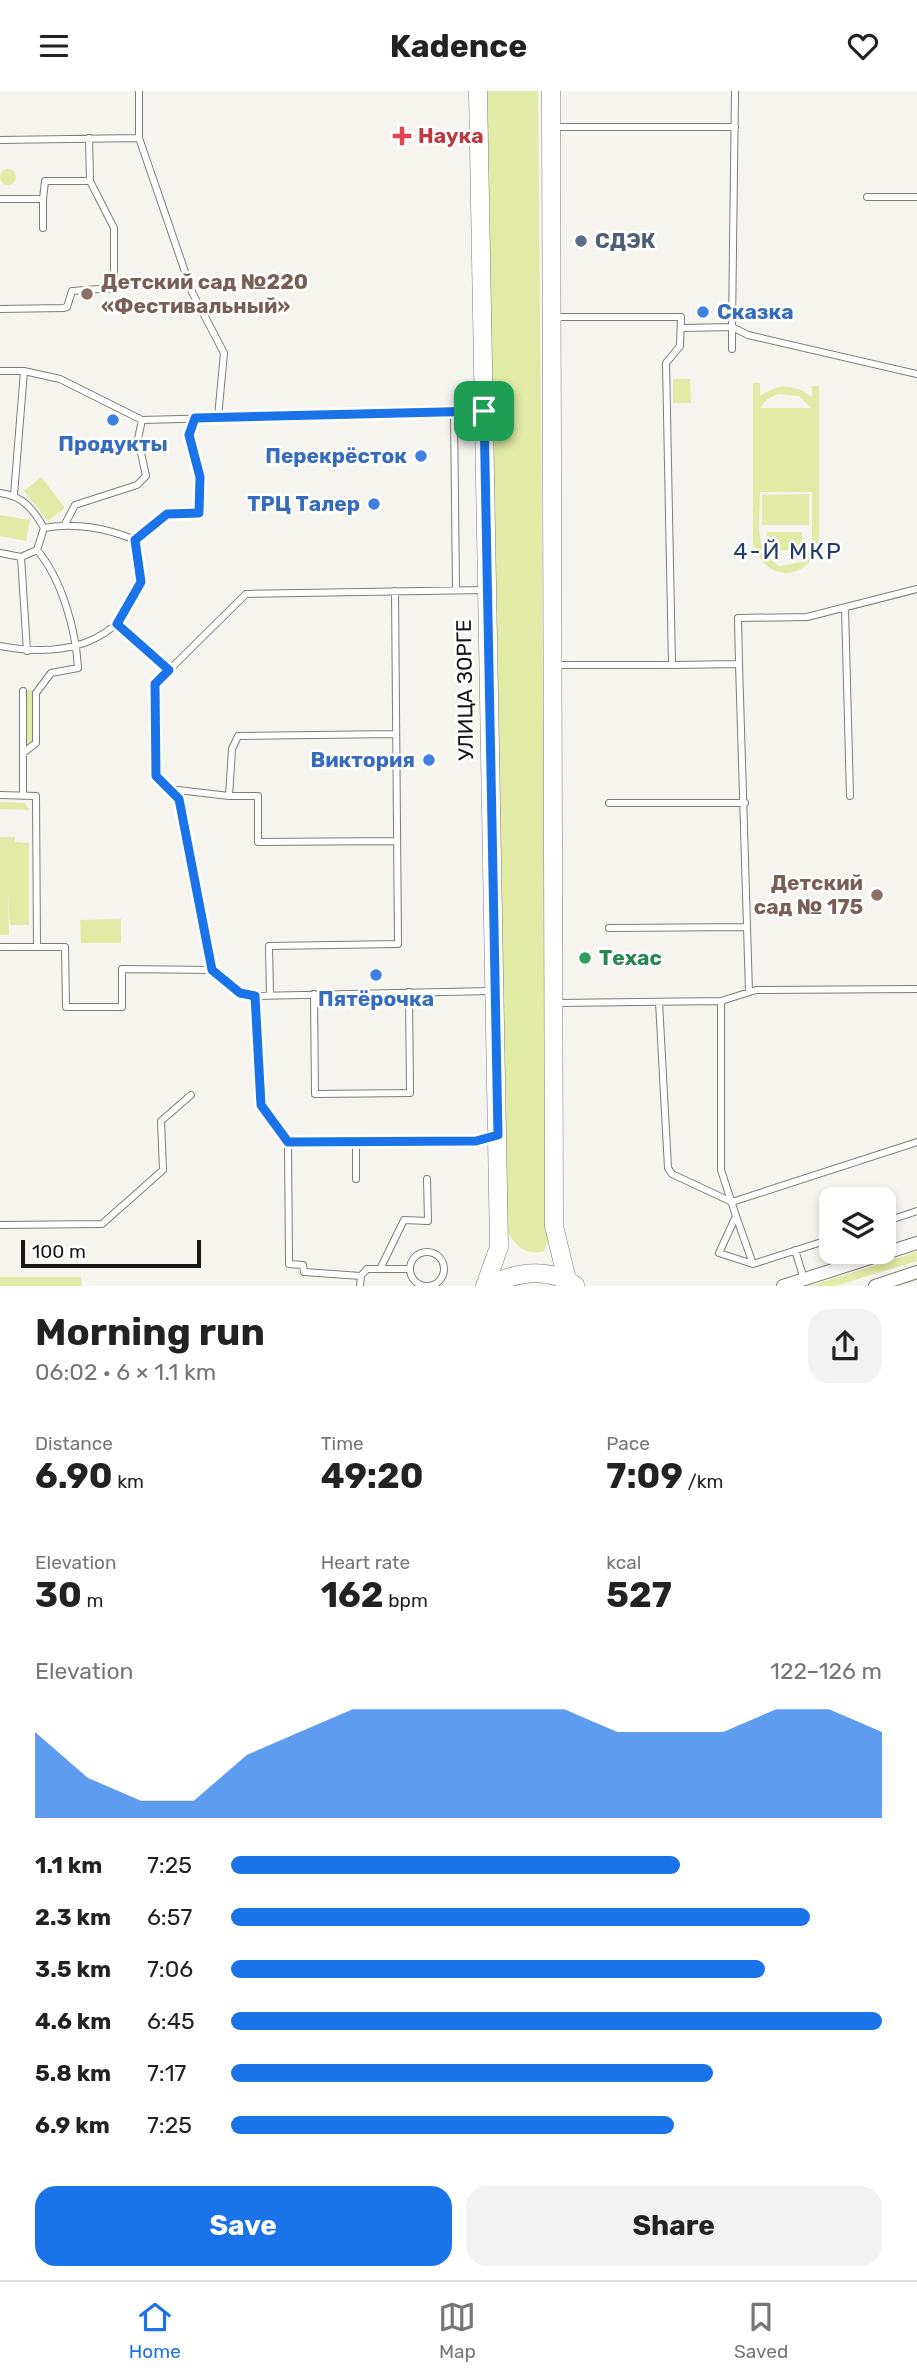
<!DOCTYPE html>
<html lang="en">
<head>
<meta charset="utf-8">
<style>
  body { margin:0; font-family:Rubik,sans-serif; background:#f2f2f2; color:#222; height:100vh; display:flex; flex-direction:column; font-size:26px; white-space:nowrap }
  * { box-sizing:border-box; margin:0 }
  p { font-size:23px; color:#767676 }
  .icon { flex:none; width:38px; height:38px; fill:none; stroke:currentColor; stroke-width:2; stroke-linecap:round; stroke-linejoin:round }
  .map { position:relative; height:1195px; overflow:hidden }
  .details { display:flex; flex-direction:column; background:#fff; flex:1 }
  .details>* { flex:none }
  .buttons { position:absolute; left:819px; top:1096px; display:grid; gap:14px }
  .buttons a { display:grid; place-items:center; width:77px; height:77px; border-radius:14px; background:#fff; box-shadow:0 4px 10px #0003; font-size:35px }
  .scale { position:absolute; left:21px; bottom:18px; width:180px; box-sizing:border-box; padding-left:7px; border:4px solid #181716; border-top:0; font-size:19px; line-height:24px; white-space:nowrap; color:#181716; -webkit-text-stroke:5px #fff; paint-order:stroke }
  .pin { position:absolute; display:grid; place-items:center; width:60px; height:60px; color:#fff; margin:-30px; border-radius:14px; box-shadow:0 4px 10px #0006 }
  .round { display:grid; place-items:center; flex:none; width:74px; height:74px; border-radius:21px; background:#f2f2f2 }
  .head { display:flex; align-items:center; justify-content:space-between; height:119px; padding:0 35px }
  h1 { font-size:38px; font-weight:700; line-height:52px }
  .metrics { display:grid; grid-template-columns:repeat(3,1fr); gap:10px; height:119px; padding:7px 35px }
  .metrics div { display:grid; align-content:center }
  .metrics b { font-size:35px; font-weight:700 }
  .metrics small { font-size:19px; font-weight:400 }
  .metrics p { font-size:19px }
  .chart { height:196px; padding:14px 35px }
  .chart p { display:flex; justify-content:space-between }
  .chart svg { width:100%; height:126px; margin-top:7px; fill:#1a73e8; opacity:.7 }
  .primary-button { display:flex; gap:14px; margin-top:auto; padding:14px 35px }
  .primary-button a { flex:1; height:80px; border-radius:21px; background:#1a73e8; color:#fff; font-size:28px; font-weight:700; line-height:80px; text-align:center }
  .primary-button a+a { background:#f2f2f2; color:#222 }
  ul { padding:0 35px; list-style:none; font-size:23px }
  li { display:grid; grid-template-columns:112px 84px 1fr; align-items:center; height:52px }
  li i { height:18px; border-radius:9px; background:#1a73e8 }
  header { display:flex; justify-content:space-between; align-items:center; height:91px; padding:0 35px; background:#fff; font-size:32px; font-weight:700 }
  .dock { display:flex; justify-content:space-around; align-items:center; height:98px; border-top:2px solid #e0e0e0; background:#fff; font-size:19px; color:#767676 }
  .dock a { display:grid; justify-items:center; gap:4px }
  .dock .on { color:#1a73e8 }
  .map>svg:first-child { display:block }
  .green { fill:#e1eba5; fill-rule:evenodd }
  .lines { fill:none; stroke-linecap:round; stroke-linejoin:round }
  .service-casing { stroke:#7d7d79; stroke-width:8 }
  .minor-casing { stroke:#7d7d79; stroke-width:14 }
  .secondary-casing { stroke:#7d7d79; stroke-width:19 }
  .service { stroke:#fff; stroke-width:6 }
  .minor { stroke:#fff; stroke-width:12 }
  .secondary { stroke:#fff; stroke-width:18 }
  .route-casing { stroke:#fff; stroke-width:14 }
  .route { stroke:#1a73e8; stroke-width:9 }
  .health-dot { fill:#e0444e; stroke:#fff; stroke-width:2.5 }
  .service-dot { fill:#5c6f8a; stroke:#fff; stroke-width:2.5 }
  .education-dot { fill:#8d6e63; stroke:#fff; stroke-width:2.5 }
  .shop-dot { fill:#3f7fe0; stroke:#fff; stroke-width:2.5 }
  .leisure-dot { fill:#2e9e5b; stroke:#fff; stroke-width:2.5 }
  .labels { text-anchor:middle; stroke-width:5; stroke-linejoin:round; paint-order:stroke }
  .health-label { font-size:21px; font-weight:bold; fill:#be3a42; stroke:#fff; text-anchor:start }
  .service-label { font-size:21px; font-weight:bold; fill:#4e5e75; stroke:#fff; text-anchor:start }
  .education-label { font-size:21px; font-weight:bold; fill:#785e54; stroke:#fff; text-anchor:start }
  .shop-label { font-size:21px; font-weight:bold; fill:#366cbe; stroke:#fff; text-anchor:end }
  .street-label { font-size:21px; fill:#181716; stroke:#fff }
  .leisure-label { font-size:21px; font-weight:bold; fill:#27864d; stroke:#fff; text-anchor:start }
  .neighbourhood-label { font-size:23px; letter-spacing:2px; fill:#213c73; stroke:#fff }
</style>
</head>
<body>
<header><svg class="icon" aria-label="menu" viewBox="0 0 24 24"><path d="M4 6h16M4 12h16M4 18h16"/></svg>Kadence<svg class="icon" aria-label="heart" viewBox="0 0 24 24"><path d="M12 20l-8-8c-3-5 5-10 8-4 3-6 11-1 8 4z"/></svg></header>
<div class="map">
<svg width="917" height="1195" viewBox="0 0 917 1195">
  <rect width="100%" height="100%" fill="#f5f4ef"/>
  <path class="green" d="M485,0h53l10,1147 -4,13c-17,6 -30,-6 -37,-21z
    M0 86a8 8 0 1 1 16 0a8 8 0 1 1-16 0Z
    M673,288h17l1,24h-18z
    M753,292h7v13c18,-13 35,-12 52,1v-11h7v156c-10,41 -54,41 -66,1zM778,303l21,2 12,12h-51l7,-9zM760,401h52v50l-10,20 -22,4c-28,-13 -20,-48 -20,-74z
    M41,386l24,31 -17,13 -24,-30z
    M809,403v31h-47v-30z
    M0,424l30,5 -4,21 -26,-5z
    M767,441h35v18h-35z
    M27,599h7l-1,51 -7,5z
    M0,711l25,1 4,7 -29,-1z
    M0,746h15v5l14,1v82h-19l-2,-30 1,40h-9z
    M121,828v24h-40l-1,-23z
    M917,1161v9l-82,25h-25z
    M0,1186h81l1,9h-82z"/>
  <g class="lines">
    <g class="service-casing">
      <path id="service" d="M139,0v47l53,154 32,61 -6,64
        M553,36h182
        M0,49l139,-2
        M867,106h50
        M0,108h43l2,-18h45
        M43,108v29
        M0,218l63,-1 4,-1 5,-16 42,-3v-60l-24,-47 -1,-43
        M553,226h128l-1,29 -14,17 6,302h-118
        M681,237l51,-1 3,-236
        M732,258v-22l16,8 169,39
        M0,280h24l36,8 82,41 339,-9
        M454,321l2,178
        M0,402c23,3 33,16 44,35l-7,22 -16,7 -21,-4
        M14,404l10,-124
        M65,433l10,-19 62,-20 9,-9 -8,-37 4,-19
        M44,437c30,-6 63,0 91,12
        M135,449l32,-26 32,-1 1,-36 -11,-42 6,-17
        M21,466l6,94
        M484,499l-238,4 -91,90 1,92 23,23 33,171 28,23 15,3 236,-5
        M845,517l5,188
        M118,533l51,46
        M0,555c57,11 121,2 140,-63 3,-11 -4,-31 -5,-43
        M739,573l-1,-46 69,-1 110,-28
        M672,574l67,-1 10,328
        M23,662v-62
        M169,698l60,7 3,-47 6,-13 158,-2
        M0,704l36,1 1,151
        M23,705v-43l13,-10v-50l15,-20 27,-5c-2,-37 -16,-89 -41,-118
        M229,705h29v46l139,-1
        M609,712h136
        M609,837l138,-1
        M0,856h65l1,60h56v-38l90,1
        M314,903l1,100 95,-1 -1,-101
        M270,904l-1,-49 129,-2 -3,-353
        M255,905l6,109 27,37 188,-1 20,-5
        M721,910v169l15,46 -17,37 34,11 78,-25
        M659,911l9,166 4,6 60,28 185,-60
        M557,912l164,-2 35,-11 161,-1
        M288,1051l1,122 14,1 1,7 57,4 -1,10
        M356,1051v37
        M736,1125l17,48
        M884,1131l33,-11
        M0,1134l102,-1 61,-54 -2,-49 30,-26
        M795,1159l9,29
        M410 1178a17 17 0 1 1 34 0a17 17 0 1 1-34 0Z
        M380,1178l24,-49 24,1 -1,-42
        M361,1185l6,-7h43"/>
    </g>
    <g class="minor-casing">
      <path id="minor" d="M783,1195l134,-43
        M875,1195l42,-14"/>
    </g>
    <g class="secondary-casing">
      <path id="secondary" d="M478,0l21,1156 -14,39
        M551,0l3,1135 13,54
        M488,1195c28,-14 59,-19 87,-1"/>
    </g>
    <use href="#service" class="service"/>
    <use href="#minor" class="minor"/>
    <use href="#secondary" class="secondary"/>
  </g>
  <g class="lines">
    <g class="route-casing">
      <path id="route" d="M484,320l14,724 -22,6 -188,1 -27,-37 -6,-109 -15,-3 -28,-23 -33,-171 -23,-23 -1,-92 14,-14 -52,-46 24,-42 -6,-42 32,-26 32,-1 1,-36 -11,-42 6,-17z"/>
    </g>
    <use href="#route" class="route"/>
  </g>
  <path class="health-dot" d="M398.5 34.5h7v7h7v7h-7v7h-7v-7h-7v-7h7z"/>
  <circle class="service-dot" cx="581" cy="150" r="7"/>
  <g class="education-dot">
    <circle cx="87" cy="203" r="7"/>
    <circle cx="877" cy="804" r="7"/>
  </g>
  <g class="shop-dot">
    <circle cx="703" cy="221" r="7"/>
    <circle cx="113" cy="329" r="7"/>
    <circle cx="421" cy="365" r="7"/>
    <circle cx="374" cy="413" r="7"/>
    <circle cx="429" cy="669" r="7"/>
    <circle cx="376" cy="884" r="7"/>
  </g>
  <circle class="leisure-dot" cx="585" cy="867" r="7"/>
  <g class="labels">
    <g class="health-label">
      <text x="418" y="52">Наука</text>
    </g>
    <g class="service-label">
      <text x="595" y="157">СДЭК</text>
    </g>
    <g class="education-label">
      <text x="101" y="198">Детский сад №220<tspan x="101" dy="24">«Фестивальный»</tspan></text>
      <text x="863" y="799" text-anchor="end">Детский<tspan x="863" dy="24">сад № 175</tspan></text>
    </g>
    <g class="shop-label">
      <text x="717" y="228" text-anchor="start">Сказка</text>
      <text x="113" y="360" text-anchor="middle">Продукты</text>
      <text x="407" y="372">Перекрёсток</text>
      <text x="360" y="420">ТРЦ Талер</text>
      <text x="415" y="676">Виктория</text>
      <text x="376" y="915" text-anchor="middle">Пятёрочка</text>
    </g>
    <g class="street-label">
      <text transform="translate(465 599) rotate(-91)" y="7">УЛИЦА ЗОРГЕ</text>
    </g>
    <g class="leisure-label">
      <text x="599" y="874">Техас</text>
    </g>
    <g class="neighbourhood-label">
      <text x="788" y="468">4-Й МКР</text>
    </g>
  </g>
</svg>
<div class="buttons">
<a><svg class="icon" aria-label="layers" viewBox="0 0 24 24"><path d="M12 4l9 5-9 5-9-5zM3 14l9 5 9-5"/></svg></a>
</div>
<div class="scale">100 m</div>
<div class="pin" style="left:484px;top:320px;background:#1e9e55"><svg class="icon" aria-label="arrive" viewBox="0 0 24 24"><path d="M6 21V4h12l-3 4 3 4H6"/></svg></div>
</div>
<section class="details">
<div class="head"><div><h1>Morning run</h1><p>06:02 · 6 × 1.1 km</p></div><a class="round"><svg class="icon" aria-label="share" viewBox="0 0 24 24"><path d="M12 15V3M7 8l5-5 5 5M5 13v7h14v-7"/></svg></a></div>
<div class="metrics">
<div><p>Distance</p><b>6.90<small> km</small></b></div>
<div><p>Time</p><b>49:20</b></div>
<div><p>Pace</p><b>7:09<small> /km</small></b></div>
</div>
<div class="metrics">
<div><p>Elevation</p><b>30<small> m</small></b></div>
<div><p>Heart rate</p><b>162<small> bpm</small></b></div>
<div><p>kcal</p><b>527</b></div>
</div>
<div class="chart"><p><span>Elevation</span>122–126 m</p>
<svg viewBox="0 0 160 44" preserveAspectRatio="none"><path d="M0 44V14L10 30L20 38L30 38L40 22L50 14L60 6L70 6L80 6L90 6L100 6L110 14L120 14L130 14L140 6L150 6L160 14V44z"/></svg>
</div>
<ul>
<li><b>1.1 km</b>7:25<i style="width:69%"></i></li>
<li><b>2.3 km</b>6:57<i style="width:89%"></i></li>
<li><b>3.5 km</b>7:06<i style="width:82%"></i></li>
<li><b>4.6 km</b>6:45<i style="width:100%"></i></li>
<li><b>5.8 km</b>7:17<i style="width:74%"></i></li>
<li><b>6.9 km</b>7:25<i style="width:68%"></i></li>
</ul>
<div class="primary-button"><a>Save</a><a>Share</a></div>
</section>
<nav class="dock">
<a class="on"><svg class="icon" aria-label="home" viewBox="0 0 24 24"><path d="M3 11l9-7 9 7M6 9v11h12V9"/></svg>Home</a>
<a><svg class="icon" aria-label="map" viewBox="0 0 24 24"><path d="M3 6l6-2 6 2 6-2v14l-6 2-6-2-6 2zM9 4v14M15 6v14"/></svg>Map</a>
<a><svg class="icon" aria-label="saved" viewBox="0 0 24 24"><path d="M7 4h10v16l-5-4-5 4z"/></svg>Saved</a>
</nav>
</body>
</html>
